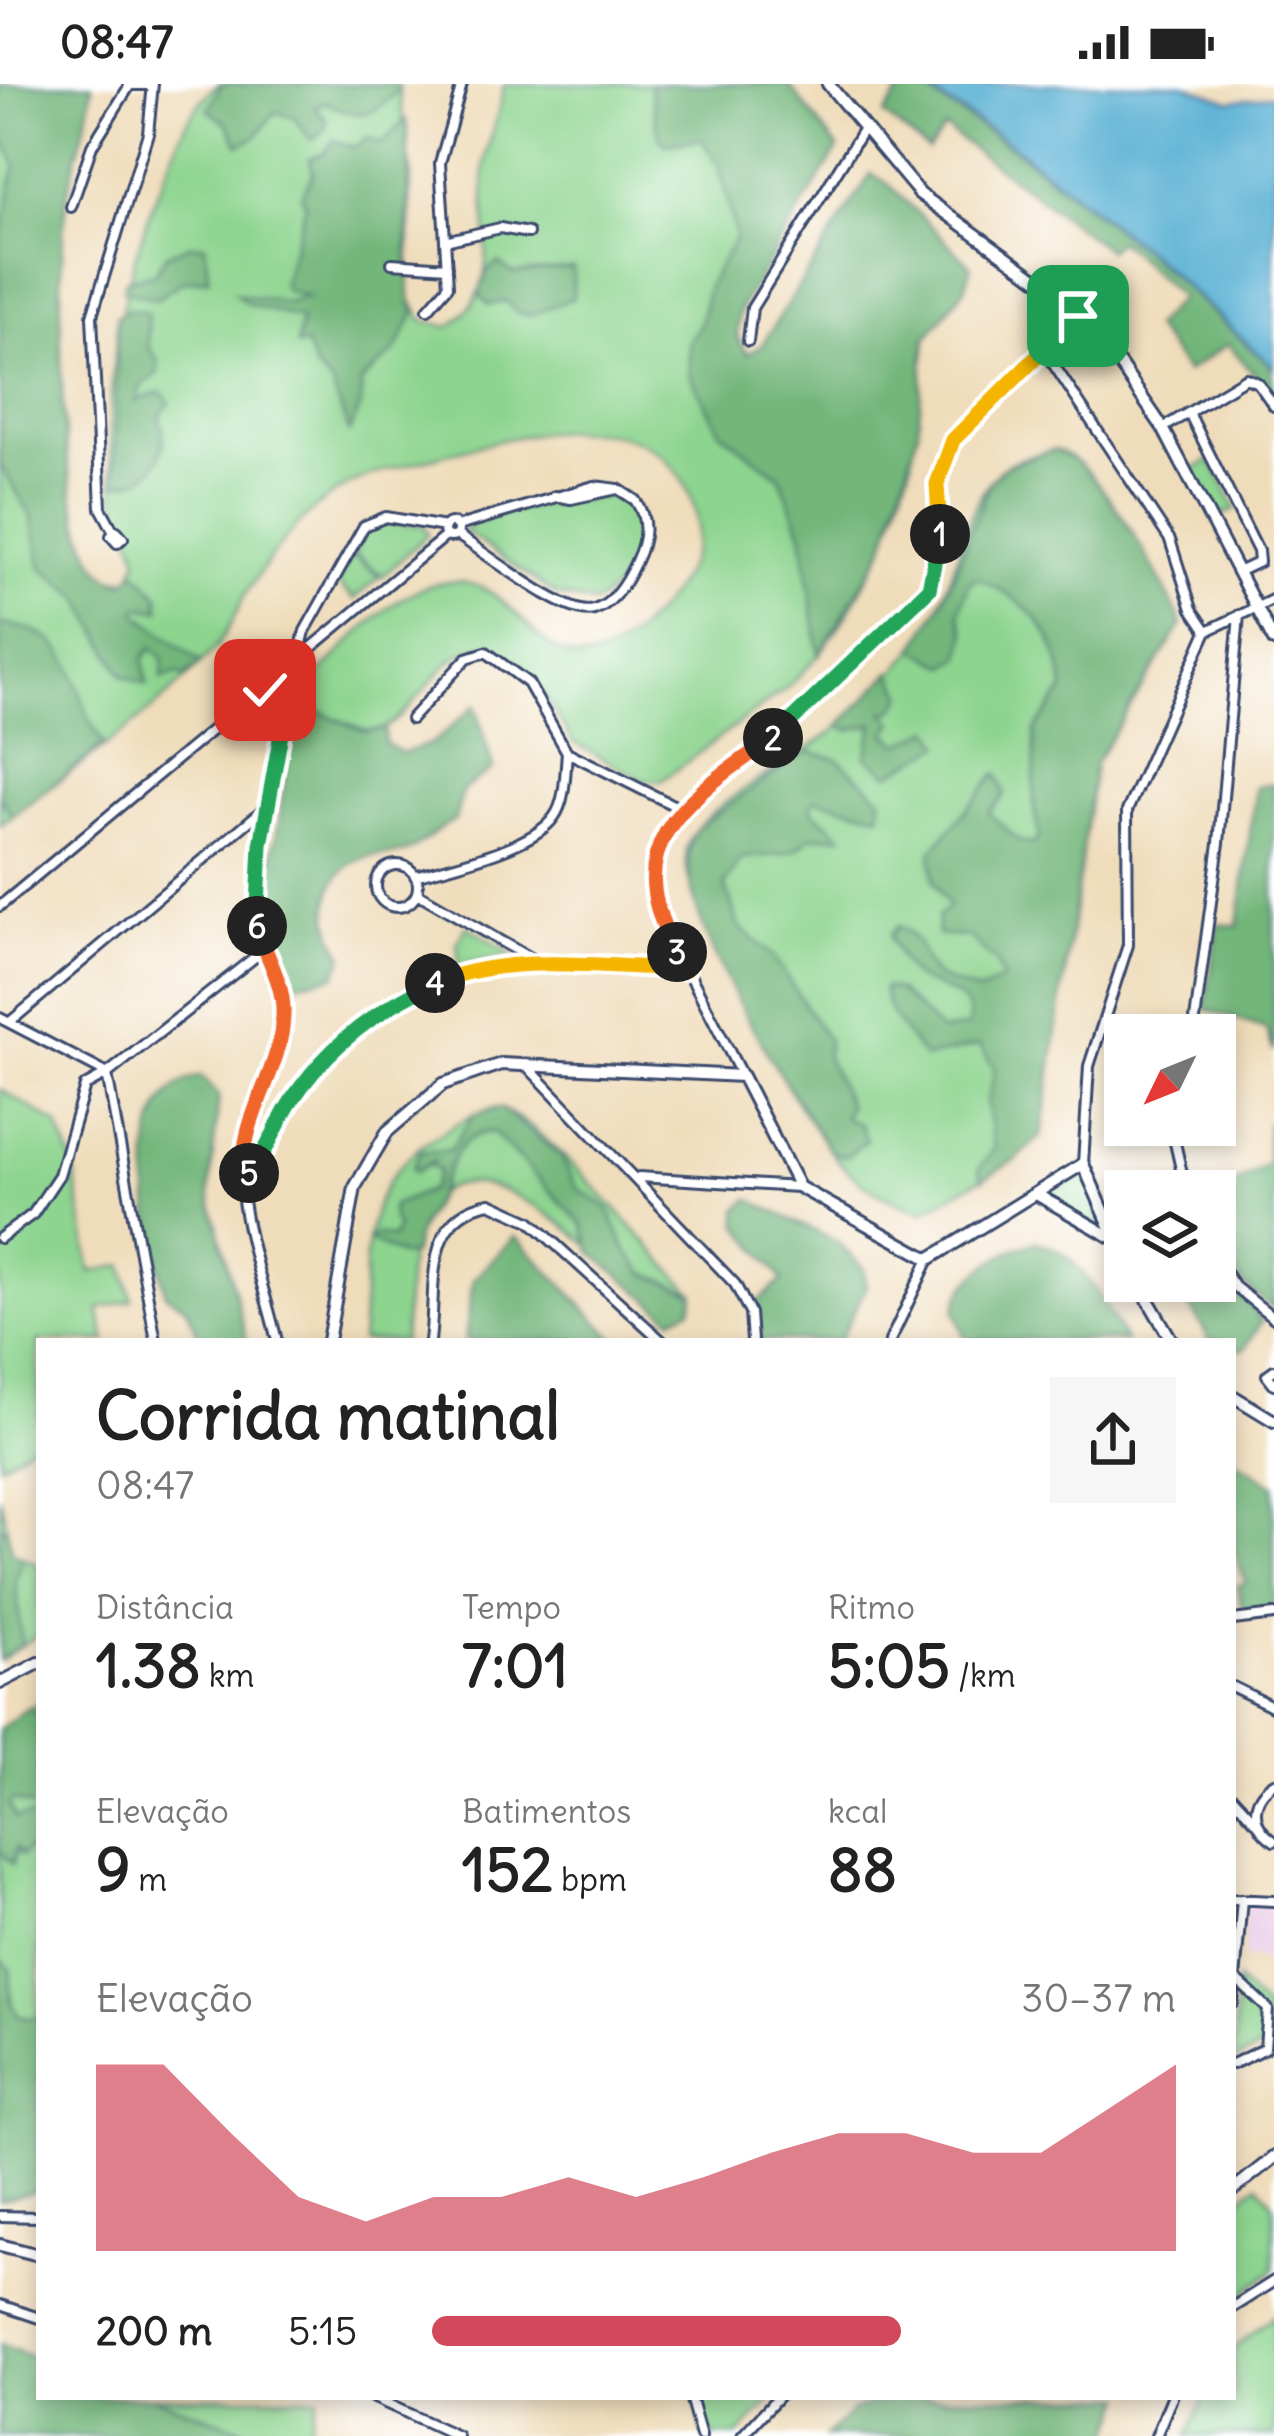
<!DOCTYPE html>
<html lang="pt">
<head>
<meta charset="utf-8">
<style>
  body { margin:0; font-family:Delius,sans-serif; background:#f6f6f6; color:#222; height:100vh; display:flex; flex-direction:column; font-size:45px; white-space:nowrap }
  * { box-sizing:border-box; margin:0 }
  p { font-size:39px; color:#767676 }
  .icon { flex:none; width:66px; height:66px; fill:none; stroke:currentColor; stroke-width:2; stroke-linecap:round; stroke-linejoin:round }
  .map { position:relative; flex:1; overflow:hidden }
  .side { position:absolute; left:36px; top:1254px; width:1200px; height:1062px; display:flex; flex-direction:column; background:#fff; border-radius:0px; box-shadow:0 6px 18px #0003 }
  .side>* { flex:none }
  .needle { width:78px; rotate:227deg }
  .controls { position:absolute; left:1104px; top:930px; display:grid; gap:24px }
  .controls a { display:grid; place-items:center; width:132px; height:132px; border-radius:0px; background:#fff; box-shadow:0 6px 18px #0003; font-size:60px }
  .pin { position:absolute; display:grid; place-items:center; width:102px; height:102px; color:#fff; margin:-51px; border-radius:24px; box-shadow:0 6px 18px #0006 }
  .km { position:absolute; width:60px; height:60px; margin:-30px; border-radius:50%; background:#222; color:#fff; font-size:33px; line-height:60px; text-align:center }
  .round { display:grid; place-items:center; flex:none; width:126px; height:126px; border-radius:0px; background:#f6f6f6 }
  .summary { display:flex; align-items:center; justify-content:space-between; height:204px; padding:0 60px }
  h1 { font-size:66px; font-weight:700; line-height:90px }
  .metrics { display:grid; grid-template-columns:repeat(3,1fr); gap:18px; height:204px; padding:12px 60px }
  .metrics div { display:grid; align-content:center }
  .metrics b { font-size:60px; font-weight:700 }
  .metrics small { font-size:33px; font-weight:400 }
  .metrics p { font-size:33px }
  .chart { height:336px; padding:24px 60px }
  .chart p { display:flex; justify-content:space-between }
  .chart svg { width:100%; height:216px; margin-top:12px; fill:#d1495b; opacity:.7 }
  ul { padding:0 60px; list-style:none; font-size:39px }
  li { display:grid; grid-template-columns:192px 144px 1fr; align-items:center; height:90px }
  li i { height:30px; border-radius:15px; background:#d1495b }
  .status { display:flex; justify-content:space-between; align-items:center; height:84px; padding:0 60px; background:#fff; direction:ltr }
  .status svg { height:33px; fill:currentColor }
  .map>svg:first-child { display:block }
  .built { fill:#ecd1eb }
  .green { fill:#8dd48f; stroke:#548276; stroke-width:3 }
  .forest { fill:#72b67a; stroke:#46726c; stroke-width:3 }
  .water { fill:#55afd3; stroke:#386f98; stroke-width:3 }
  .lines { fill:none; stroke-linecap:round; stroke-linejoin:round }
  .street-casing { stroke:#3b496c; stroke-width:14 }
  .secondary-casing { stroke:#3b496c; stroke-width:16 }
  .street { stroke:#fff; stroke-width:8 }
  .secondary { stroke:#fff; stroke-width:10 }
  .split-1-casing { stroke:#fff; stroke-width:24 }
  .split-2-casing { stroke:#fff; stroke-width:24 }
  .split-3-casing { stroke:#fff; stroke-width:24 }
  .split-4-casing { stroke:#fff; stroke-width:24 }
  .split-5-casing { stroke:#fff; stroke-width:24 }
  .split-6-casing { stroke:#fff; stroke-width:24 }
  .split-7-casing { stroke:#fff; stroke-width:24 }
  .split-1 { stroke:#f5b400; stroke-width:15 }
  .split-2 { stroke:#22a559; stroke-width:15 }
  .split-3 { stroke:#f0652b; stroke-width:15 }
  .split-4 { stroke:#f5b400; stroke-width:15 }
  .split-5 { stroke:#22a559; stroke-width:15 }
  .split-6 { stroke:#f0652b; stroke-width:15 }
  .split-7 { stroke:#22a559; stroke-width:15 }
</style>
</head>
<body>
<div class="status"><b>08:47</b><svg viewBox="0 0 49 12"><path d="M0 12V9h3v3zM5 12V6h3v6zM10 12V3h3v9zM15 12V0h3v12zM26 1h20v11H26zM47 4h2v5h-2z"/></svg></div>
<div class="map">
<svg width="1274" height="2352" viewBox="0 0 1274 2352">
  <rect width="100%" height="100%" fill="#fff"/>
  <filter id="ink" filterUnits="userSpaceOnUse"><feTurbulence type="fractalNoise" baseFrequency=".00833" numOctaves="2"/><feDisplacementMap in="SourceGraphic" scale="24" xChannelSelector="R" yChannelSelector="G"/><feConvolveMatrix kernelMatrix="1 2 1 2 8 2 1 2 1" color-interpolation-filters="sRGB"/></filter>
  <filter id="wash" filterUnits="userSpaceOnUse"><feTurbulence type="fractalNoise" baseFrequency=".004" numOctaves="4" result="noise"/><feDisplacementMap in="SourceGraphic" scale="48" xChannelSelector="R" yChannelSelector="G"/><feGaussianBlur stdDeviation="2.7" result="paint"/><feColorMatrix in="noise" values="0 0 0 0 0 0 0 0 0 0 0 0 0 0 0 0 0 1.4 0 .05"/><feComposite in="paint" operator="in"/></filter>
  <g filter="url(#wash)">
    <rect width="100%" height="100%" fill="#efdcba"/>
    <path class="built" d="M1246,1820l28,2v54l-30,-2z"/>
    <path class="green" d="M0,0l93,3c-10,39 -23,78 -28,118 -10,79 -13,316 41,373l24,2 8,-20c-3,-21 -18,-39 -22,-60 -18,-116 7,-226 51,-332 14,-33 23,-62 52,-84h179l13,85 -2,127 14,24 26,7c58,-39 30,-101 36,-159 3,-28 15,-55 19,-84h284l50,64 -95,155 -7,22 5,24 12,5 8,-8 110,-172 16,9 84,83 -6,22 -38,46 -15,127 -28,87 -35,64 -30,43 -31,32 -127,94 -19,-1 -69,-38 -39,-63 -47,-33c-52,3 -68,74 -115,87l-78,-31c40,-40 87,-106 145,-119 93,-20 102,151 213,34 28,-31 55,-70 41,-113 -35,-108 -172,-71 -254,-48 -31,9 -65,15 -94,31 -40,22 -74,67 -98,105 -11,18 -17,39 -31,55 -57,66 -147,124 -216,179z
      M1052,366c46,4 110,135 130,174l-87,139 -53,371 -24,24 -95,53c-29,-8 -58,-23 -79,-44 -40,-40 -176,-272 -156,-323 15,-40 108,-83 143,-111 35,-27 75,-69 98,-107 27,-43 35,-126 72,-157 14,-11 35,-14 51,-19z
      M1211,376l25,49 -20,9 -24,-48z
      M615,410l23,18c8,36 -13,76 -45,92l-37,-9 -92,-64c29,-28 112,-27 151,-37z
      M379,438l45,4 4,8 -45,42 -29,-22 10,-20z
      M352,471l28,22 -26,22 -17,-15z
      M466,842l48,29 -55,10 -2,-21z
      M0,1005l57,35 16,38 18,110 32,-7 9,35 -33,9 7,32h-67v98l-39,26z
      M496,1024c47,9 157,146 198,185l-3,16 -19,9c-45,-38 -198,-200 -249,-105 -19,35 -16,89 -20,128h-42c7,-79 -6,-151 69,-201 21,-13 41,-27 66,-32z
      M1083,1080l28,73 -75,-43z
      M0,1413l12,55 27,13v69l-39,26z
      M39,1618v488l-39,11v-472z
      M1237,1897l29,29 -3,37 -30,15z
      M1258,2100l16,21v65l-41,32v-98z
      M1274,2231v121h-86l16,-39h29v-48z
      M0,2260l39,16v37h279l-11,39h-307z
      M694,2313h80l-36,39h-33z"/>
    <path class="forest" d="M0,0h92c-2,42 -23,83 -27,126 -6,59 -17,369 59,372l12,-11 23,25 1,14 -22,-2 -1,6 64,48 -17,15 -6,-4 -16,5 1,-20 -11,-10 -9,11 4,26 -25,-10 -42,-78 -38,-29 -10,-51 -32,-53v-221l16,-79 -16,-30z
      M222,0h176l1,5c-26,29 -40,31 -74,13l-10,5 12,14 -1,8 -15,11 -17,-23 -19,-5 -19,25 -17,8 -12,-22 -19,-13z
      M650,0h138l50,64 -98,161 -3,27 10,18 14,-8 110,-172 16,9 84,83 -6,22 -40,52 -7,92 -34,116 -65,107 -17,-121 -22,-57 -60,-46 -31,-58v-32l12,-19 7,-37 28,-48 -17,-71 -18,-27 -35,5 -7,-7z
      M889,0h26l96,63 126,98 134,121 3,31 -46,-53 -42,28 -33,-45 27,-29 -61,-58 -11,10 -163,-122 -17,22 -44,-35 15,-22z
      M406,35c8,46 -6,165 9,193l-20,39 -34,31v23l-12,27 -17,-47 -17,-17 -9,-23 -9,1 4,-27 -54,-15 -11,-10 51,9 20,-6 -20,-6 -4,-7 23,-80 -5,-8 12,-22 -3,-16 16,-6 7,-12 22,7 13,-9 14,6z
      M190,161h15l4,34 -26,2 -27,18 -33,-9 3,-10 29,-7 11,-18z
      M498,179l15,10 60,-5v30l-43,17 -12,-2 -12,-12 -17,4 -10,-11 8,-23z
      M130,225l17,4 2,35 9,13 -1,13 -16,12 -5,15 25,-9 9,10 -11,15c14,32 -6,69 -44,66l2,-167z
      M1052,366c44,3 112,136 130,174l-87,139 -53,371 -24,24 -36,22 -3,-11 15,-20 -7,-46 8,-33 -15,-25 -55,13c-13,-16 -44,-51 -41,-71l14,3 44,42 26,-5c9,-32 -30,-37 -51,-49 -12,-7 -22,-28 -27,-42l8,-10c24,10 20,29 35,47 9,10 33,14 46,19l23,-12 -5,-16 -28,-27 -31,-2v-18l11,-11 -15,-25 -3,-29 66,-79 8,21 -16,19 30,28 15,3 5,-8 -5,-32 1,-74 29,-40c-4,-58 -35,-88 -86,-112l-8,3 -11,32 7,22 -5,22 -14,9 -33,-17 30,-51 46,-116 16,-16z
      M0,540c88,6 66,70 104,120l-92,73 -12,-22z
      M891,588l13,23 -10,15 -10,2 10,11 -8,10 14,11 32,-15 10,16 -53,29 -23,-17 8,-33 -25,6 -10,-4z
      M294,618l71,29 20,-2v14l17,10 31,-10 43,-38 17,64 -30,21 -8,30c-17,8 -31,23 -47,31 -15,6 -32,2 -47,8 -41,16 -39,67 -17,96l-9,21 -46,8 -21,-47 -6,-33 17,-82z
      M807,667l31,8 43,39 -1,17 -65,-16 -5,9 32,28 -32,1c-18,23 -42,17 -68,21l-17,26 14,43 34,29 55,85 -2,14 23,51 -5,11 16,8 6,16 -19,15 -15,-3 -5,-7c-39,-60 -175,-256 -129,-319z
      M1274,700v267l-8,-22 -61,-20 13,-85 20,2 18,-140z
      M201,992l18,20 -10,97 38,148h-46l-14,-33 -21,-13c-14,-55 -47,-202 35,-219z
      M501,1024l61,49 15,31 31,20 17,40 18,24 51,21 -3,16 -19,9 -81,-66 -8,-27 -90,-93c-34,0 -44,34 -54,60 -9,22 -24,35 -26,62l-11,2 -34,-16 10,-6 15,4 4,-11 -6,-12 2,-10 39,-16 7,-19 -8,-4 3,-6 -18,12 -4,-3 8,-17 30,-2 24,-36z
      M1274,1037v188c-47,-34 -59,-56 -59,-114l53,-31 -1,-41z
      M749,1115l88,43 27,27 2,18 -27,54h-79l-3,-39 26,-22 -44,-55 -1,-15z
      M514,1153l4,2 99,102h-152l8,-61z
      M1034,1158c45,6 71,64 91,99l-160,-2 -10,-29c8,-36 46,-57 79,-68z
      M1215,1181l47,56 -17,28 -12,1v-9h-23l-34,-60h39z
      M1233,1375l41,26v122l-31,4 -6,-25 9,-4 -13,-32z
      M0,1442l7,4 5,22 11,5 -7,25 6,62 -22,16z
      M29,1623l10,9v93l-26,-9 -4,4 6,14 21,-2 3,20 -6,1 6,23 -10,-11 -8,7 -5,-7 -3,15 -13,-12v-123z
      M0,1875l11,11c-2,22 -4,54 28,47v173l-39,11z
      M0,2260l39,16v37h114l110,39h-263z
      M894,2313h231l-14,39h-285l27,-26z"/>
    <path class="water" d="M919,0h265l46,17 44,-6v272l-126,-115 -138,-109z"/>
  </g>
  <g filter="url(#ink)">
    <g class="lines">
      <g class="street-casing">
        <path id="street" d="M71,123l21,-61 38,-61
          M445,157l55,-13 28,5
          M392,179l55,4
          M428,225l20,-23 -8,-123 22,-79
          M748,257l4,-33 112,-180
          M1044,266l126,190 22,69 15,22
          M1189,329l69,138 1,11 -19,9
          M1163,344l83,-50 12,5 16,23
          M555,412l16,3 46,-10
          M444 446a7 7 0 1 1 14 0a7 7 0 1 1-14 0Z
          M117,447l6,7 -6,5 -6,-7z
          M114,448l-13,-24 -9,-192 56,-183 5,-49
          M457,451c27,16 110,84 137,75 20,-6 34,-31 42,-49 10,-21 13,-41 -1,-61l-17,-11 -24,-3 -136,40
          M259,607l13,3 11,22
          M411,635l56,-61 19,-6 42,31 39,69 114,57
          M376 802a21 21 0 1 1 42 0a21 21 0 1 1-42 0Z
          M415,792c35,-10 118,-28 139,-59 12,-16 11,-45 13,-65
          M417,809l118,68
          M0,822l446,-370
          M0,934l106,55
          M10,938l256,-215
          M1193,951l26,-192 20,-228
          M526,981l209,219 15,29 2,28
          M107,990l49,267
          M742,992l-88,-171 3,-54 15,-33 122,-97 135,-132 12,-43 -3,-70 15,-36 123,-122
          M1171,1041l15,66
          M1083,1080l6,-98 39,-121 -1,-134 80,-180 67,-32
          M639,1093l159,10
          M245,1094c29,-32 42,-74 70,-107 110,-130 221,-103 371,-102
          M0,1154l33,-24 26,-39 26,-89 22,-12 158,-125
          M1215,1174l20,29 39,31
          M277,1257c-14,-60 -45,-139 -34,-202 8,-42 38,-80 40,-124 2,-38 -26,-69 -28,-107l25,-173 25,-104 59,-105 22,-9 59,10
          M430,1257c7,-52 -9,-126 60,-138l40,18 132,120
          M890,1257l39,-82
          M1274,1286l-7,5 7,9
          M1233,1536l41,-5
          M1233,1603l41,20
          M1274,1699c-24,16 -24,42 0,58
          M1233,1713l22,24
          M1233,1815l41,2
          M1233,1919l9,-104
          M1233,1980l32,-16 3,-39 -32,-30
          M0,2132l39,1
          M0,2221l39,13
          M1233,2223l41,-26
          M372,2313l85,39
          M690,2313l11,39
          M742,2352l36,-39
          M1156,2352l16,-39"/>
      </g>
      <g class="secondary-casing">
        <path id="secondary" d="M129,0h21
          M828,0l92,110 120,87 80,84 43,63 111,213
          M1036,1110l75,43
          M1137,1197l35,60
          M328,1257l27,-154 32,-55 56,-48 58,-20 241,12 57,111 130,72 154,-95 42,96
          M1233,1312l41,25
          M0,1599l39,-20
          M1233,2106l41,-33
          M0,2161l39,10"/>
      </g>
      <use href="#street" class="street"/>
      <use href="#secondary" class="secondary"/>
    </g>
  </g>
  <g class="lines" filter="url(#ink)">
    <g class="split-1-casing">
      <path id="split-1" d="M940,450l-3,-50 16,-44 125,-124"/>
    </g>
    <g class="split-2-casing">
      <path id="split-2" d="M773,654l156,-149 11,-55"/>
    </g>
    <g class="split-3-casing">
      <path id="split-3" d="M677,868c-64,-110 14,-155 96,-214"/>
    </g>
    <g class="split-4-casing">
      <path id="split-4" d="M435,899c79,-32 169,-15 251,-14l-9,-17"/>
    </g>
    <g class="split-5-casing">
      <path id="split-5" d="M249,1089c19,-21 27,-49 43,-73 36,-54 84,-91 143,-117"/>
    </g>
    <g class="split-6-casing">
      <path id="split-6" d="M249,1089l-5,6c-6,-61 37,-105 39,-163 2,-33 -18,-60 -26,-90"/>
    </g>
    <g class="split-7-casing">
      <path id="split-7" d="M257,842l4,-81 23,-128 -19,-27"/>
    </g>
    <use href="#split-1" class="split-1"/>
    <use href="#split-2" class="split-2"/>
    <use href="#split-3" class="split-3"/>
    <use href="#split-4" class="split-4"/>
    <use href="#split-5" class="split-5"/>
    <use href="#split-6" class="split-6"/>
    <use href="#split-7" class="split-7"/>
  </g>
</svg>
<div class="controls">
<a><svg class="needle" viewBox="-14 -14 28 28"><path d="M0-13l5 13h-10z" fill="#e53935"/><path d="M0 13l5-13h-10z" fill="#767676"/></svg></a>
<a><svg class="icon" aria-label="layers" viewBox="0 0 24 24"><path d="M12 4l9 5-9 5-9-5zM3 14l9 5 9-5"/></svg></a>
</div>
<div class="pin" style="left:1078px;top:232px;background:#1e9e55"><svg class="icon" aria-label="arrive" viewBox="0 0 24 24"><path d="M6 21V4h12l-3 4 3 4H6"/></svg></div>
<div class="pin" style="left:265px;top:606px;background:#d93025"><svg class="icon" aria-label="check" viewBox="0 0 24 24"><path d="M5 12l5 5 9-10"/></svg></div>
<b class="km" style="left:940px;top:450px">1</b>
<b class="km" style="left:773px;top:654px">2</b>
<b class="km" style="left:677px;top:868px">3</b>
<b class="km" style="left:435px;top:899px">4</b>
<b class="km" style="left:249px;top:1089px">5</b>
<b class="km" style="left:257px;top:842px">6</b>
<section class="side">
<div class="summary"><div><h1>Corrida matinal</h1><p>08:47</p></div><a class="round"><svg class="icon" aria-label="share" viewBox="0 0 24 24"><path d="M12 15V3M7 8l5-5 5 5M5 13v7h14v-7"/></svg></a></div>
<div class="metrics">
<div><p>Distância</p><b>1.38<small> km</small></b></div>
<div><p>Tempo</p><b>7:01</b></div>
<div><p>Ritmo</p><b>5:05<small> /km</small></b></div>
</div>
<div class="metrics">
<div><p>Elevação</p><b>9<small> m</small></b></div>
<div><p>Batimentos</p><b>152<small> bpm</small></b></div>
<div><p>kcal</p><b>88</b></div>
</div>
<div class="chart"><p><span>Elevação</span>30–37 m</p>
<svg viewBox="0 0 160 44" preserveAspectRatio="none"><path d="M0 44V6L10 6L20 20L30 33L40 38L50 33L60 33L70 29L80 33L90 29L100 24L110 20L120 20L130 24L140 24L150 15L160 6V44z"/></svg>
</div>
<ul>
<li><b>200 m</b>5:15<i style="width:63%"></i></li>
</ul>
</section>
</div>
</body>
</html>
